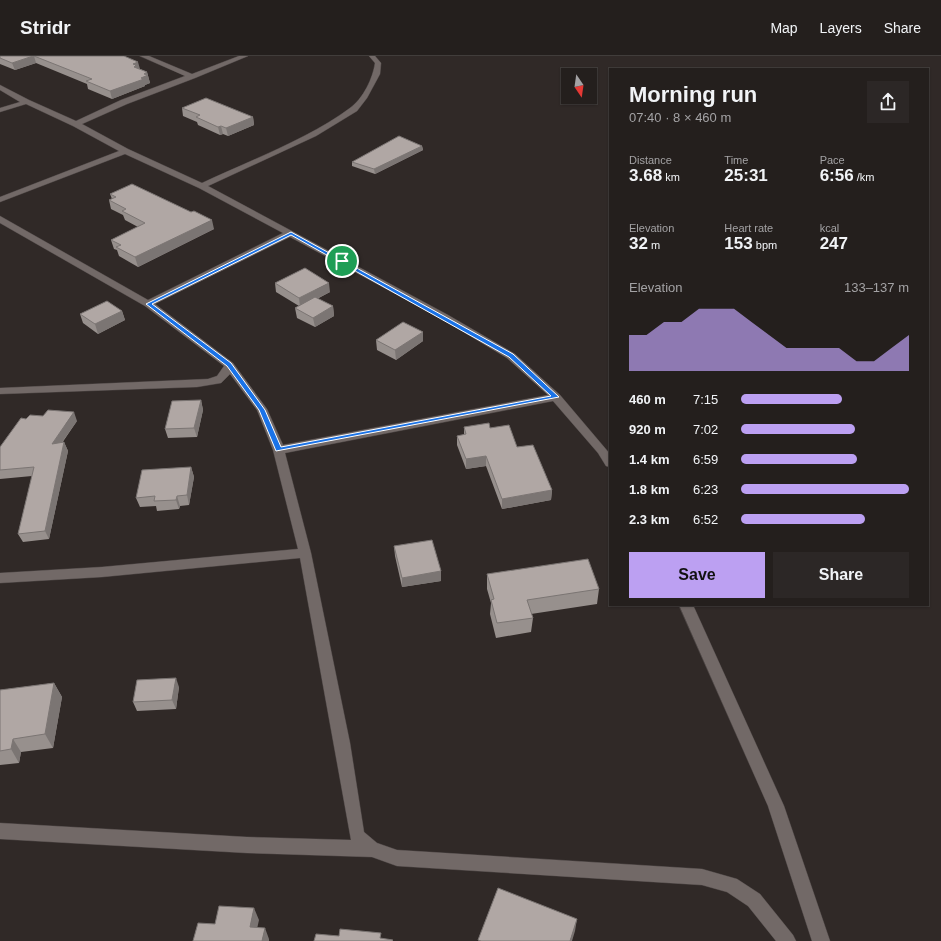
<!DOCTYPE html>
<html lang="en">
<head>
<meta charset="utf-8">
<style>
  body { margin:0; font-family:Arial,sans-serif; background:#2c2726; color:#f1f3f6; height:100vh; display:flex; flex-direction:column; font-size:15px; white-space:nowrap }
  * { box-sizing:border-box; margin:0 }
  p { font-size:13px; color:#a3a2a4 }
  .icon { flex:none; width:22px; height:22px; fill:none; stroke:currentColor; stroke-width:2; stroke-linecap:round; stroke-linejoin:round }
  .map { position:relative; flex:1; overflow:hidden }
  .drawer { position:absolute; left:609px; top:12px; width:320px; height:538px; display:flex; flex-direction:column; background:#241f1d; border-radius:0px; box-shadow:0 1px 3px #0004,0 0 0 1px #413d3b }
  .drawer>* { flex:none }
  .needle { width:26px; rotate:167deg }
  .buttons { position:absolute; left:561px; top:12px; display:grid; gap:8px }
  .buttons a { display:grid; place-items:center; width:36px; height:36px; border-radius:0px; background:#241f1d; box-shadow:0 1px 3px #0004,0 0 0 1px #413d3b; font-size:20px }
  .pin { position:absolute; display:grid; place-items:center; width:34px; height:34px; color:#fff; margin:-17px; border:2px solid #fff; border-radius:50%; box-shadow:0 1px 4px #0007 }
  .round { display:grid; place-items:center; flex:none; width:42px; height:42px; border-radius:0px; background:#2c2726 }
  .overview { display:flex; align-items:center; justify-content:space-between; height:68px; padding:0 20px }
  h1 { font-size:22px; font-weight:700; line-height:30px }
  .figures { display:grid; grid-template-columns:repeat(3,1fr); gap:6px; height:68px; padding:4px 20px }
  .figures div { display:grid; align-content:center }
  .figures b { font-size:17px; font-weight:700 }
  .figures small { font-size:11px; font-weight:400 }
  .figures p { font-size:11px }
  .chart { height:112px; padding:8px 20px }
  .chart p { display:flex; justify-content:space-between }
  .chart svg { width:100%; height:72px; margin-top:4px; fill:#bca0f2; opacity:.7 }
  .cta { display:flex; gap:8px; margin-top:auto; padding:8px 20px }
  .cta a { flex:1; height:46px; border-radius:0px; background:#bca0f2; color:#111; font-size:16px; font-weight:700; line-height:46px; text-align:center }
  .cta a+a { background:#2c2726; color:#f1f3f6 }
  ul { padding:0 20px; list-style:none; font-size:13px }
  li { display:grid; grid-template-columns:64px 48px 1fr; align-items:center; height:30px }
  li i { height:10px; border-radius:5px; background:#bca0f2 }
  header { display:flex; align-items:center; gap:24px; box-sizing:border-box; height:56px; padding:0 20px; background:#241f1d; border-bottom:1px solid #413d3b }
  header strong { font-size:19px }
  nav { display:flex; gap:22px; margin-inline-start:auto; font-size:14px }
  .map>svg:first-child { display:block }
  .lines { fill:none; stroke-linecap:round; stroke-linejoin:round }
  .street-casing { stroke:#4b4443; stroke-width:1 }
  .street { fill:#726967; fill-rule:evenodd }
  .wall { fill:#97908d }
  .shaded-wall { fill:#7b7573 }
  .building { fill:#b0a7a4; stroke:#7b7573 }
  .route { fill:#1a73e8; stroke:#fff; fill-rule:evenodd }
</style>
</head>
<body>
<header>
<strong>Stridr</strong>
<nav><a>Map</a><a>Layers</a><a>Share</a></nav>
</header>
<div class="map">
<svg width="941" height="885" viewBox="0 0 941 885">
  <rect width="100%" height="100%" fill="#302927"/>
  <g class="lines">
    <g class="street-casing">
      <path id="street" d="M140,0h9l43,18 47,-18h9l-53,22 -68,26 -45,20 46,25 74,34c47,-22 108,-45 148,-75 13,-9 23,-30 25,-45l-6,-7h6l6,7 -1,11 -13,24 -10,13 -41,25 -108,50 240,129 67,39 45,41 50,59v13l-4,-1 -8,-13 -45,-52 -268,52 26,100 39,190 14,89 13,11 20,7 305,19 35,10 23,15 33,41 3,6h-20l-28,-35 -21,-14 -25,-7 -305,-19 -25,-9 -125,-4 -247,-14v-16l247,14 104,3 -51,-282 -198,19 -102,6v-10l102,-6 196,-18 -25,-99 -16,-40 -27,-36 -9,9 -24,4 -197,7v-6l208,-9 9,-3 7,-10 -79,-60 -145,-83v-7l148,84 135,-67 -84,-45 -74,-34 -125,48v-5l119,-46 -46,-25 -47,-22 -26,8v-4l20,-6 -20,-12v-5l29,15 47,21 45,-21 64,-24zM290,181l152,82 65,39 41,37 -265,50 -16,-36 -34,-46 -78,-59z
        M679,549h14l91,201 46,135h-18l-44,-135z"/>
    </g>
    <use href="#street" class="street"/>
  </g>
  <path class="wall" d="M0,0h124l16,13 7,3 3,11 -5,2v1l-33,13 -24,-10 -1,-5 -51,-21 -21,7 -15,-6z
    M182,52l71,9 1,8 -26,11 -5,-2 -3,1 -22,-10 -1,-3 -14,-6z
    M422,90l1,4 -48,24 -23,-8v-4z
    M110,138l104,35 -76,38 -19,-11 -2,-6 -3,-1 -3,-9 27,-13 -13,-7 -2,-5 -12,-6 -2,-9 3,-1z
    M275,227l55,9 -13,7 16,7 1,10 -19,11 -18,-9 -2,-10 4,-2 -23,-14z
    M122,255l3,9 -27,14 -15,-11 -3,-9z
    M423,276v9l-27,19 -19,-10 -1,-10z
    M201,344l2,10 -6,27 -29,1 -3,-9z
    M77,365l-15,22 2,-1 4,9 -19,88 -26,3 -5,-8 14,-58 -32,3v-32z
    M464,371l26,1 27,19 35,43 -1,10 -49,9 -16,-43 -20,3 -9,-24v-9l7,-1z
    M191,411l3,10 -5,28 -9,1 -1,3 -22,2 -1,-5 -16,1 -4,-9z
    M394,490l47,25v10l-39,6 -7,-31z
    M487,518l112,15 -2,15 -66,10 2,4 -2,14 -35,6 -6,-24 1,-11 -4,-14z
    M54,627l8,14 -9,51 -32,4 -2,11 -19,2v-75z
    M179,631l-3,22 -39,2 -4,-9z"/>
  <path class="shaded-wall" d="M33,0h1l2,7 -21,7 -3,-7z
    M138,6l2,7 -2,1 -3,4 -2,-10z
    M147,16l3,11 -5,2v1l-33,13 -2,-8 31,-13 3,-4z
    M253,61l1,8 -26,11 -2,-8z
    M221,70l2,8 -3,1 -2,-8z
    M422,90l1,4 -48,24 -1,-5z
    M212,164l2,9 -76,38 -3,-10z
    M329,227l1,9 -30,15 -1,-9z
    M333,250l1,10 -19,11 -2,-9z
    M122,255l3,9 -27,14 -3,-10z
    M423,276v9l-27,19 -1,-10z
    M201,344l2,10 -6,27 -3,-9z
    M74,356l3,9 -22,31 -3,-8z
    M64,386l4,9 -19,88 -4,-8z
    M486,400v10l-20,3v-10z
    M191,411l3,10 -5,28 -2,-10z
    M552,434l-1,10 -49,9v-10z
    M177,440l3,10 -1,3 -3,-9z
    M441,515v10l-39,6v-9z
    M176,622l3,9 -3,22 -4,-9z
    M54,627l8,14 -9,51 -8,-14z
    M13,683l8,13 -2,11 -8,-14z
    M254,852l5,12 -4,18 -5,-11z
    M577,863l-2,12 -3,10h-2z
    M265,872l4,11v2h-7z"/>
  <path class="building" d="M0,0h33l-21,7 -12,-5z
    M34,0h90l14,6 -5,2 3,1 -2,2 13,5 -3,2 4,1 -7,3 3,1 -34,12 -24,-10 6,-2z
    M206,42l47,19 -27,11 -5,-2 -3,1 -22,-10 4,-2 -18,-7z
    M399,80l23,10 -48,23 -22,-7z
    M132,128l59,28 3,-1 18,9 -77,37 -19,-10 5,-2 -10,-5 34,-17 -23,-12 4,-2 -17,-9 7,-3 -6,-3z
    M305,212l24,15 -30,15 -24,-15z
    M315,241l18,9 -20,12 -18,-10z
    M107,245l15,10 -27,13 -15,-10z
    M403,266l20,10 -28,18 -19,-10z
    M201,344l-7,28 -29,1 7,-28z
    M48,354l26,2 -22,32 12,-2 -19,89 -27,3 16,-67 -34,3v-23l21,-29 5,1 4,-4 13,1z
    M489,367l1,5 19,-3 8,22 16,-2 19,45 -50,9 -16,-43 -20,3 -9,-23 9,-2 -2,-7z
    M191,411l-4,28 -10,1 -1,4 -22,1 1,-5 -19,2 6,-28z
    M432,484l9,31 -39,7 -8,-32z
    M588,503l11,30 -72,11 6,18 -36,5 -6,-23 3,-1 -7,-25z
    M176,622l-4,22 -39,2 4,-22z
    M54,627l-9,51 -32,5 -2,10 -11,2v-61z
    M498,832l79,31 -7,22h-89l-3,-1z
    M219,850l35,2 -4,19 15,1 -3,13h-69l5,-18 17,1z
    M340,873l41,4 -1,5 13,2 -1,1h-78l2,-7 23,2z"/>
  <path class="route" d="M291,176l222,122 46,43 -283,54 -17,-41 -32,-44 -81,-62zM291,179l218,122 42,39 -270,51 -16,-37 -34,-47 -79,-59z"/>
</svg>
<div class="buttons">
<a><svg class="needle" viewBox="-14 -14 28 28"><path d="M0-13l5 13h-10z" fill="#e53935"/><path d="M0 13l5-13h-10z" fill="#a3a2a4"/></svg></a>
</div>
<div class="pin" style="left:342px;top:205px;background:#1e9e55"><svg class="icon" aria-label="arrive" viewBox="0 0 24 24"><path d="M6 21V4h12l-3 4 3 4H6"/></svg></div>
<section class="drawer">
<div class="overview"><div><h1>Morning run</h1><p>07:40 · 8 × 460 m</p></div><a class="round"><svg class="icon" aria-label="share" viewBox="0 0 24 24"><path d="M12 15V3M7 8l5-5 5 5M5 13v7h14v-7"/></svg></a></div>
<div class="figures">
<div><p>Distance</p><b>3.68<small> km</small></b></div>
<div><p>Time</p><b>25:31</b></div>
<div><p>Pace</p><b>6:56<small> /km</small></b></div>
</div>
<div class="figures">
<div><p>Elevation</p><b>32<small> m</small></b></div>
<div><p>Heart rate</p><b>153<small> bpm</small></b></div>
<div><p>kcal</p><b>247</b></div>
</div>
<div class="chart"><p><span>Elevation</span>133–137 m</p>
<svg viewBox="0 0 160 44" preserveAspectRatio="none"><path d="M0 44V22L10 22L20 14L30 14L40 6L50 6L60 6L70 14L80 22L90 30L100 30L110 30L120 30L130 38L140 38L150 30L160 22V44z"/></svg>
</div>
<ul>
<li><b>460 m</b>7:15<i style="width:60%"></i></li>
<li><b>920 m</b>7:02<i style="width:68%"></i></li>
<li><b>1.4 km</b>6:59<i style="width:69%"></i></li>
<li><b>1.8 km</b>6:23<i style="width:100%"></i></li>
<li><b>2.3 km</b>6:52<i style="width:74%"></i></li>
</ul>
<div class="cta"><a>Save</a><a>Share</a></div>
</section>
</div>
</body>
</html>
